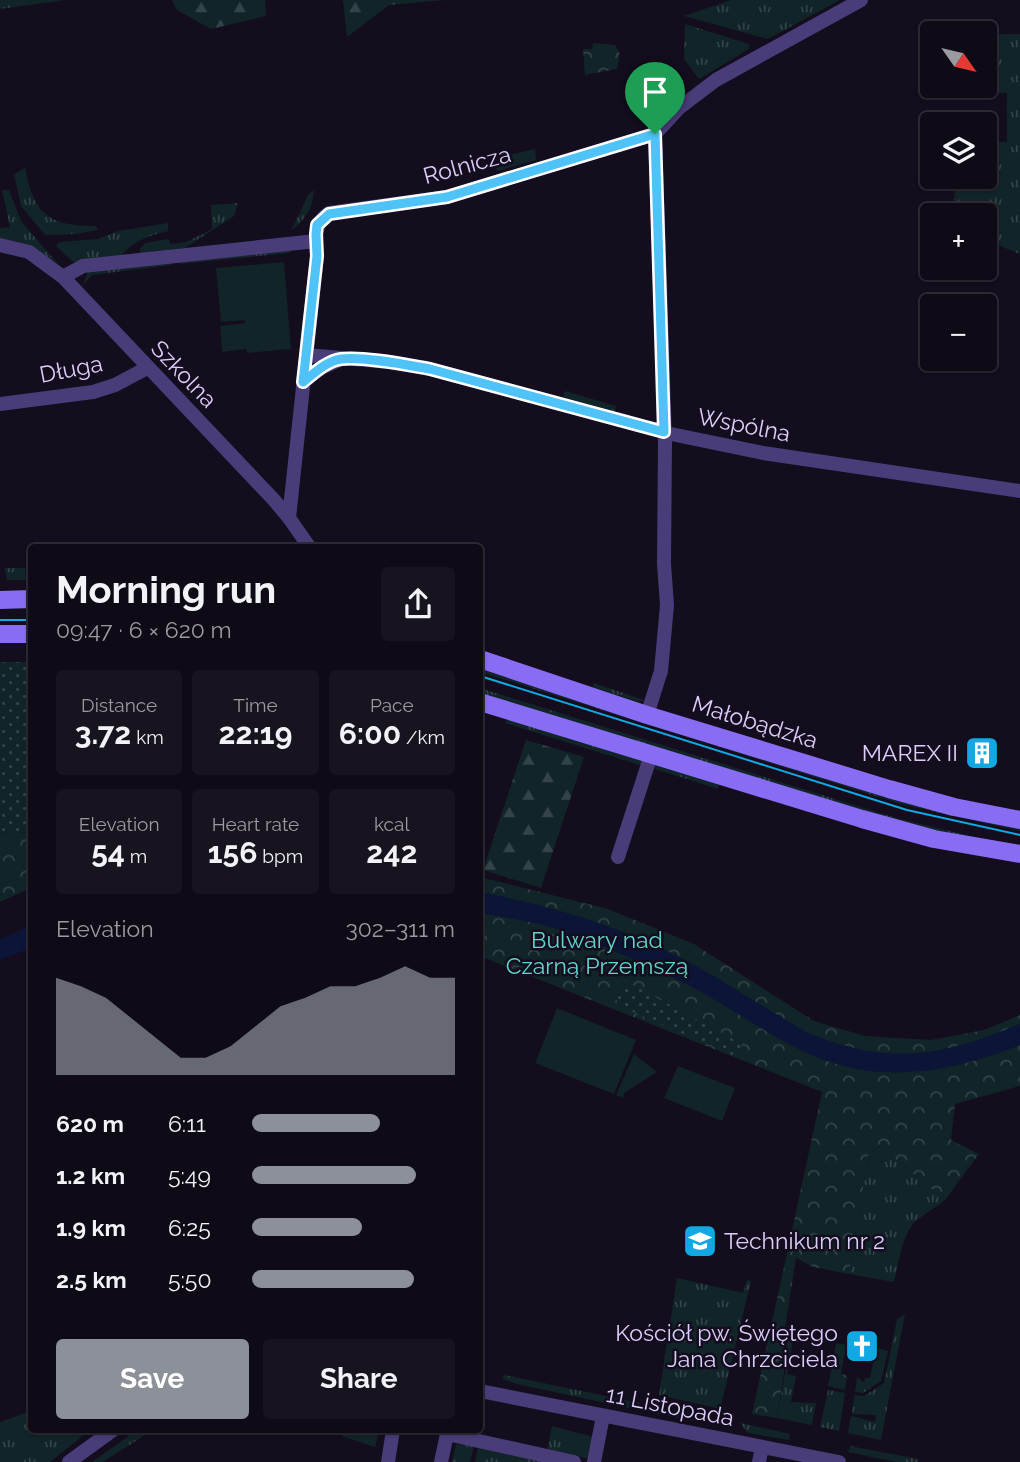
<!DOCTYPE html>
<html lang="en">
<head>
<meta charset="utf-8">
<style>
  body { margin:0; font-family:Raleway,sans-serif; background:#17131f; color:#f1f3f6; height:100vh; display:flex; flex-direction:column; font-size:26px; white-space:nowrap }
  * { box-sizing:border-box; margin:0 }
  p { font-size:23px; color:#9b9aa1 }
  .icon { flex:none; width:38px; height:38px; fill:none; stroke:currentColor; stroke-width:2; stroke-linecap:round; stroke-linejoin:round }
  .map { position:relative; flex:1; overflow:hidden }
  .drawer { position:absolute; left:28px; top:544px; width:455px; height:889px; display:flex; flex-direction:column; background:#0e0a16; border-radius:7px; box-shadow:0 2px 5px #0004,0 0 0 2px #2e2b35 }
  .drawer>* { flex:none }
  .needle { width:46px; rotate:124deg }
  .controls { position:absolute; left:920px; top:21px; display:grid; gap:14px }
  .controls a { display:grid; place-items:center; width:77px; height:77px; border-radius:7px; background:#0e0a16; box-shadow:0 2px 5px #0004,0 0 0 2px #2e2b35; font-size:35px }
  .pin { position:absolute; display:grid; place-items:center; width:60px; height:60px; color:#fff; margin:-72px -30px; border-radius:50% 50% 50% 0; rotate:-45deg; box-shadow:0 0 7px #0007 }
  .pin .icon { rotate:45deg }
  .round { display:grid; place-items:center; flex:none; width:74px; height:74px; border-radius:7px; background:#17131f }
  .summary { display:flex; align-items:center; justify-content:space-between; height:119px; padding:0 28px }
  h1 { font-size:38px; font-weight:700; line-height:52px }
  .figures { display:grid; grid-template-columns:repeat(3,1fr); gap:10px; height:119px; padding:7px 28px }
  .figures div { display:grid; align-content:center; border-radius:7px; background:#17131f; text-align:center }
  .figures b { font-size:30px; font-weight:700 }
  .figures small { font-size:19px; font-weight:400 }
  .figures p { font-size:19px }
  .chart { height:196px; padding:14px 28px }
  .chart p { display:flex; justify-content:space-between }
  .chart svg { width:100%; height:126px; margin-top:7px; fill:#8c9099; opacity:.7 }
  .primary-button { display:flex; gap:14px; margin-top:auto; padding:14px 28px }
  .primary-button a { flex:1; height:80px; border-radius:7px; background:#8c9099; color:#fff; font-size:28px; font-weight:700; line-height:80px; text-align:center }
  .primary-button a+a { background:#17131f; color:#f1f3f6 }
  ul { padding:0 28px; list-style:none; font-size:23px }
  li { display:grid; grid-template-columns:112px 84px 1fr; align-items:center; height:52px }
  li i { height:18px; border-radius:9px; background:#8c9099 }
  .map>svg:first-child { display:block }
  .grass { fill:url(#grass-tufts) }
  .forest { fill:url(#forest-firs) }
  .park { fill:url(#park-crowns) }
  .garden { fill:url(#garden-dots) }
  .pitch { fill:#112427 }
  .water { fill:#0c1438 }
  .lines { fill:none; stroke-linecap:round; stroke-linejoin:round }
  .street { stroke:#493c79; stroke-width:14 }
  .secondary { stroke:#886cf4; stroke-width:18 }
  .tram { stroke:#11a8e4; stroke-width:2 }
  .route-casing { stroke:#fff; stroke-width:14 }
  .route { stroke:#4fc3f7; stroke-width:9 }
  .labels { text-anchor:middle; stroke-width:5; stroke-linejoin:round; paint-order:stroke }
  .street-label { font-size:23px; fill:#dbcefb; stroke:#130d1e }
  .poi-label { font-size:23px; fill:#dbcefb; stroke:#130d1e; text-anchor:end }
  .park-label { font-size:23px; fill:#60d5cd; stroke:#130d1e }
</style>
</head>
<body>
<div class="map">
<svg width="1020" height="1462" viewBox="0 0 1020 1462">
  <defs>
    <pattern id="grass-tufts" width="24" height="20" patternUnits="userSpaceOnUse" patternTransform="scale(1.75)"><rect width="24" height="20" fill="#112427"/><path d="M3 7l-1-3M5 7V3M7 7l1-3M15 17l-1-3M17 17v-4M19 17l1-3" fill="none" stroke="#334347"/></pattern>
    <pattern id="forest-firs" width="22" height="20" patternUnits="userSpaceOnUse" patternTransform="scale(1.75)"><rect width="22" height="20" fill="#112427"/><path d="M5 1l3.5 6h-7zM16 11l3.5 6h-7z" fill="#334347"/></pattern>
    <pattern id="park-crowns" width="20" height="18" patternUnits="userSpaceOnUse" patternTransform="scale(1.75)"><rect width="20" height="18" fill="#112427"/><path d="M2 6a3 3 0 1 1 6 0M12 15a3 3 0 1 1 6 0" fill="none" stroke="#334347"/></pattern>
    <pattern id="garden-dots" width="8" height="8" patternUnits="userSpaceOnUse" patternTransform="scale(1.75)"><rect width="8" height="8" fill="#112427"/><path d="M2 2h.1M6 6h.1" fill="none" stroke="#334347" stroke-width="1.8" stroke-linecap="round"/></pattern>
  </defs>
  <rect width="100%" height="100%" fill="#130d1e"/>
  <path class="grass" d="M0,0h65l-65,9z
    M731,0h109l-72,39 -84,-23z
    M685,24l64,20v5l-50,30 -15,-20z
    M985,34h35v220l-35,-14v-25h-31l1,-38h30v-35h22v-49h-49v-7h27z
    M535,149l1,11 -38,11 -5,-8 16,-5v-3z
    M25,168c9,46 23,58 71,58l2,4 -22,4 -31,1 -24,-29 -7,-32z
    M2,190h7l12,31 36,42c-18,-12 -35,-23 -57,-24v-11l10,-1z
    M314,190c-1,18 -9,30 -23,41l17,-36z
    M238,203l-4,13 -49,32 -45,5v-4l5,-6 24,-4 1,5 16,-2 26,-13 -1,-24z
    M168,223v8c-19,5 -34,9 -47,25l-48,6 -17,-16 3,-4 39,-3 21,-8z
    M291,249l-1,4 -110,11 1,-2z
    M171,262v3l-79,10 -10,11 6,-14z
    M565,391l51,15 -1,6 -52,-15z
    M5,568h20l1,12h-19z
    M480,666l540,161v4l-116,-26 -424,-133z
    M594,683l50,17h1l-6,2 -46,-15z
    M480,688l416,130 124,30 -106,-22 -434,-131z
    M507,718l135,41 1,7 -138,-43z
    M655,764l64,18 -1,7 -66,-21z
    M881,1146l64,54c-8,7 -26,17 -32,24 -12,15 -14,39 -19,58l-45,-8 20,-121z
    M677,1278l66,15 4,-13 4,1 -31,128 -61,-14z
    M905,1314l-24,126 -33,-7 3,-17 24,6 1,-7 -24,-1 2,-19 10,1 20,-13 13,-64z
    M788,1325l5,1 1,9 -7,39 9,2 -5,26 25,1 -4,22 -35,-7 8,-44z
    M836,1343l10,2 -5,28 6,3 -2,14 -17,-4z
    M876,1348l12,3 -7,30 -18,12 -8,-1 2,-15 7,5 1,-4h5z
    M504,1375l136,28 -6,6 -113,-24 -19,-6z
    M828,1390l17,3 -6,38 -19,-4z
    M649,1405l48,10 -2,6 -42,-8z
    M31,1411l1,19h58l-40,32h-50v-40z
    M740,1423l50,11 -1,6 -41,-7z
    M552,1426l42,11 -3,22 -44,-8z
    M137,1430h16l-50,32h-11z
    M341,1430h38l-4,17 -33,-11z
    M456,1444l18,2 -4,16h-18z
    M850,1446l68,13 -1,3h-21l-48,-10z
    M478,1447l75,15h-78z"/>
  <path class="forest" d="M172,0h93l1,16 -55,13 -34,-19z
    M343,0h103l-57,5 -42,32z
    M526,740l58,17 -43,131 -58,-18z"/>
  <path class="park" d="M593,43l22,2 5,9 -3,15 -32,6 -2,-26h9z
    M31,832v56l-31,14v-68z
    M480,877l128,32 86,35 120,77 51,15 66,4 53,-10 36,-15v71l-65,18 -4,36 28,14 -34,46 -65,-54 -11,7 -20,121 -36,-7 -17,-9 -12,77v38l-7,45 -25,-4 70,-322 -342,-136z"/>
  <path class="garden" d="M0,662h31v170l-31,2z
    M624,980l118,64 -5,13c-39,-17 -78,-33 -117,-51l-5,-8z"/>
  <path class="pitch" d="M284,262l7,87 -44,4 -1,-4 -24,3 -2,-26 25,-3 -1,-3 -23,2 -5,-54z
    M557,1008l79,32 -22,54 -79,-31z
    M634,1054l23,18 -33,21 -1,5 -7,-3z
    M678,1066l57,22 -13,33 -58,-23z"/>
  <path class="water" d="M480,892c60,12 118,27 174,53 54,24 103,59 154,88 82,33 133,24 212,-9v21c-66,27 -138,40 -206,11 -46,-19 -85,-51 -130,-73 -41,-20 -83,-39 -127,-54 -24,-8 -52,-11 -77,-16z
    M31,926v22l-31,12v-21z"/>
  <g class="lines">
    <path class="street" d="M0,245l29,7 34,25 211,223 15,18 21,30
      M63,277l20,-11 233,-25
      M306,355l84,7 40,7 241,65 92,19 257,38
      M303,382l18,-14 18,-8
      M0,404l93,-12 22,-7 32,-17
      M289,518l28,-262c-1,-17 -4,-32 12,-43l118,-16 208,-63 24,-26 37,-28 145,-80
      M647,715l14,-44 6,-66 -3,-41 1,-123 -10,-307
      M618,857l33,-102
      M480,1391l359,71
      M69,1462l44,-32
      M388,1462l5,-32
      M441,1462l6,-28 127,28
      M594,1462l9,-46
      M759,1462l3,-15"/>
    <path class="secondary" d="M0,600l32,-1
      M0,634h32
      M480,659l167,56 242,74 65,18 66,13
      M480,702l382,117 72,20 86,15"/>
    <path class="tram" d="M0,620h32
      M480,676l427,134 113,25"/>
  </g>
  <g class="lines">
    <g class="route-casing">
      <path id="route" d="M655,134l9,298 -234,-63c-23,-4 -67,-13 -89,-10 -14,2 -27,14 -38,23l14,-126 -1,-22 1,-9 12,-11 118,-17z"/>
    </g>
    <use href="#route" class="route"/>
  </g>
  <defs>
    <g id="building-square" transform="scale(1.75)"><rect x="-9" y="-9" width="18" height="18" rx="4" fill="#11a8e4" stroke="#130d1e"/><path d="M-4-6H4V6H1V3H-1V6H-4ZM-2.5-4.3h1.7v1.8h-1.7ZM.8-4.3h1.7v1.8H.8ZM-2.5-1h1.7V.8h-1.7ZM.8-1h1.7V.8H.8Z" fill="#fff"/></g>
    <g id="school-square" transform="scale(1.75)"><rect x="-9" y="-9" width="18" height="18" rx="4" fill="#11a8e4" stroke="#130d1e"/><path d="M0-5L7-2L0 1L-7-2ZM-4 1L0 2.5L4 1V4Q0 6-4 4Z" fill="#fff"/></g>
    <g id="church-square" transform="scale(1.75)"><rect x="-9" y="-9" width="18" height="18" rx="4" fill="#11a8e4" stroke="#130d1e"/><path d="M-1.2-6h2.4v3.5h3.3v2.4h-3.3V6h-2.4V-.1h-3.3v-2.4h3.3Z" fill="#fff"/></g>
  </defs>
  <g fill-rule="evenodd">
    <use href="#building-square" x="982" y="753"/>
    <use href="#school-square" x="700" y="1241"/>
    <use href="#church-square" x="862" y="1346"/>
  </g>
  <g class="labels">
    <g class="street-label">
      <text transform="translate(467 165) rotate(-15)" y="8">Rolnicza</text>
      <text transform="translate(71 369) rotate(-11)" y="8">Długa</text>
      <text transform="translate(184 374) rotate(46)" y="8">Szkolna</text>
      <text transform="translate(744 425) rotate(11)" y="8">Wspólna</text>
      <text transform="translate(755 722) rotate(17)" y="8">Małobądzka</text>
      <text transform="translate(670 1406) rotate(11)" y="8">11 Listopada</text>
    </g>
    <g class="poi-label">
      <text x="958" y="761">MAREX II</text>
      <text x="724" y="1249" text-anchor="start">Technikum nr 2</text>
      <text x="838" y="1341">Kościół pw. Świętego<tspan x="838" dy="26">Jana Chrzciciela</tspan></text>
    </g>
    <g class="park-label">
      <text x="597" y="948">Bulwary nad<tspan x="597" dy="26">Czarną Przemszą</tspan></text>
    </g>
  </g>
</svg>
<div class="controls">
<a><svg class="needle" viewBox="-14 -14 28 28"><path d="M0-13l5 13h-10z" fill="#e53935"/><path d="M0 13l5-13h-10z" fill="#9b9aa1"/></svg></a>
<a><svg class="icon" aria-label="layers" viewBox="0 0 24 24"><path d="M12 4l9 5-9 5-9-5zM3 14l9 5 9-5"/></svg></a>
<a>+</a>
<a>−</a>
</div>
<div class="pin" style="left:655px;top:134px;background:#1e9e55"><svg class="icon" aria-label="arrive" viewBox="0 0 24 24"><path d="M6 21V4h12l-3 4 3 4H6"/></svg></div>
<section class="drawer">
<div class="summary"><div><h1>Morning run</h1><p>09:47 · 6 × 620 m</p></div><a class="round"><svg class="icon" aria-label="share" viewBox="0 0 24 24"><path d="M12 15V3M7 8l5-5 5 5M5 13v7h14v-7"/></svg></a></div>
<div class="figures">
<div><p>Distance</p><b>3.72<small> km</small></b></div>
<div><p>Time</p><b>22:19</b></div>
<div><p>Pace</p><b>6:00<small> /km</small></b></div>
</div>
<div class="figures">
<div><p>Elevation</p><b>54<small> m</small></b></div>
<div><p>Heart rate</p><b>156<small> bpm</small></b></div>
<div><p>kcal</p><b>242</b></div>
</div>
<div class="chart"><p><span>Elevation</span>302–311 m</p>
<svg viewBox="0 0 160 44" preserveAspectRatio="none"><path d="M0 44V10L10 13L20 17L30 24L40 31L50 38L60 38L70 34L80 27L90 20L100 17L110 13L120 13L130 10L140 6L150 10L160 10V44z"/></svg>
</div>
<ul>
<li><b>620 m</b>6:11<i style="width:63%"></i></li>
<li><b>1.2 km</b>5:49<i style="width:81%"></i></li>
<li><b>1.9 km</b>6:25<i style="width:54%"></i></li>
<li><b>2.5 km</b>5:50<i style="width:80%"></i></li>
</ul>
<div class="primary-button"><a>Save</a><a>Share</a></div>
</section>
</div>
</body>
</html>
